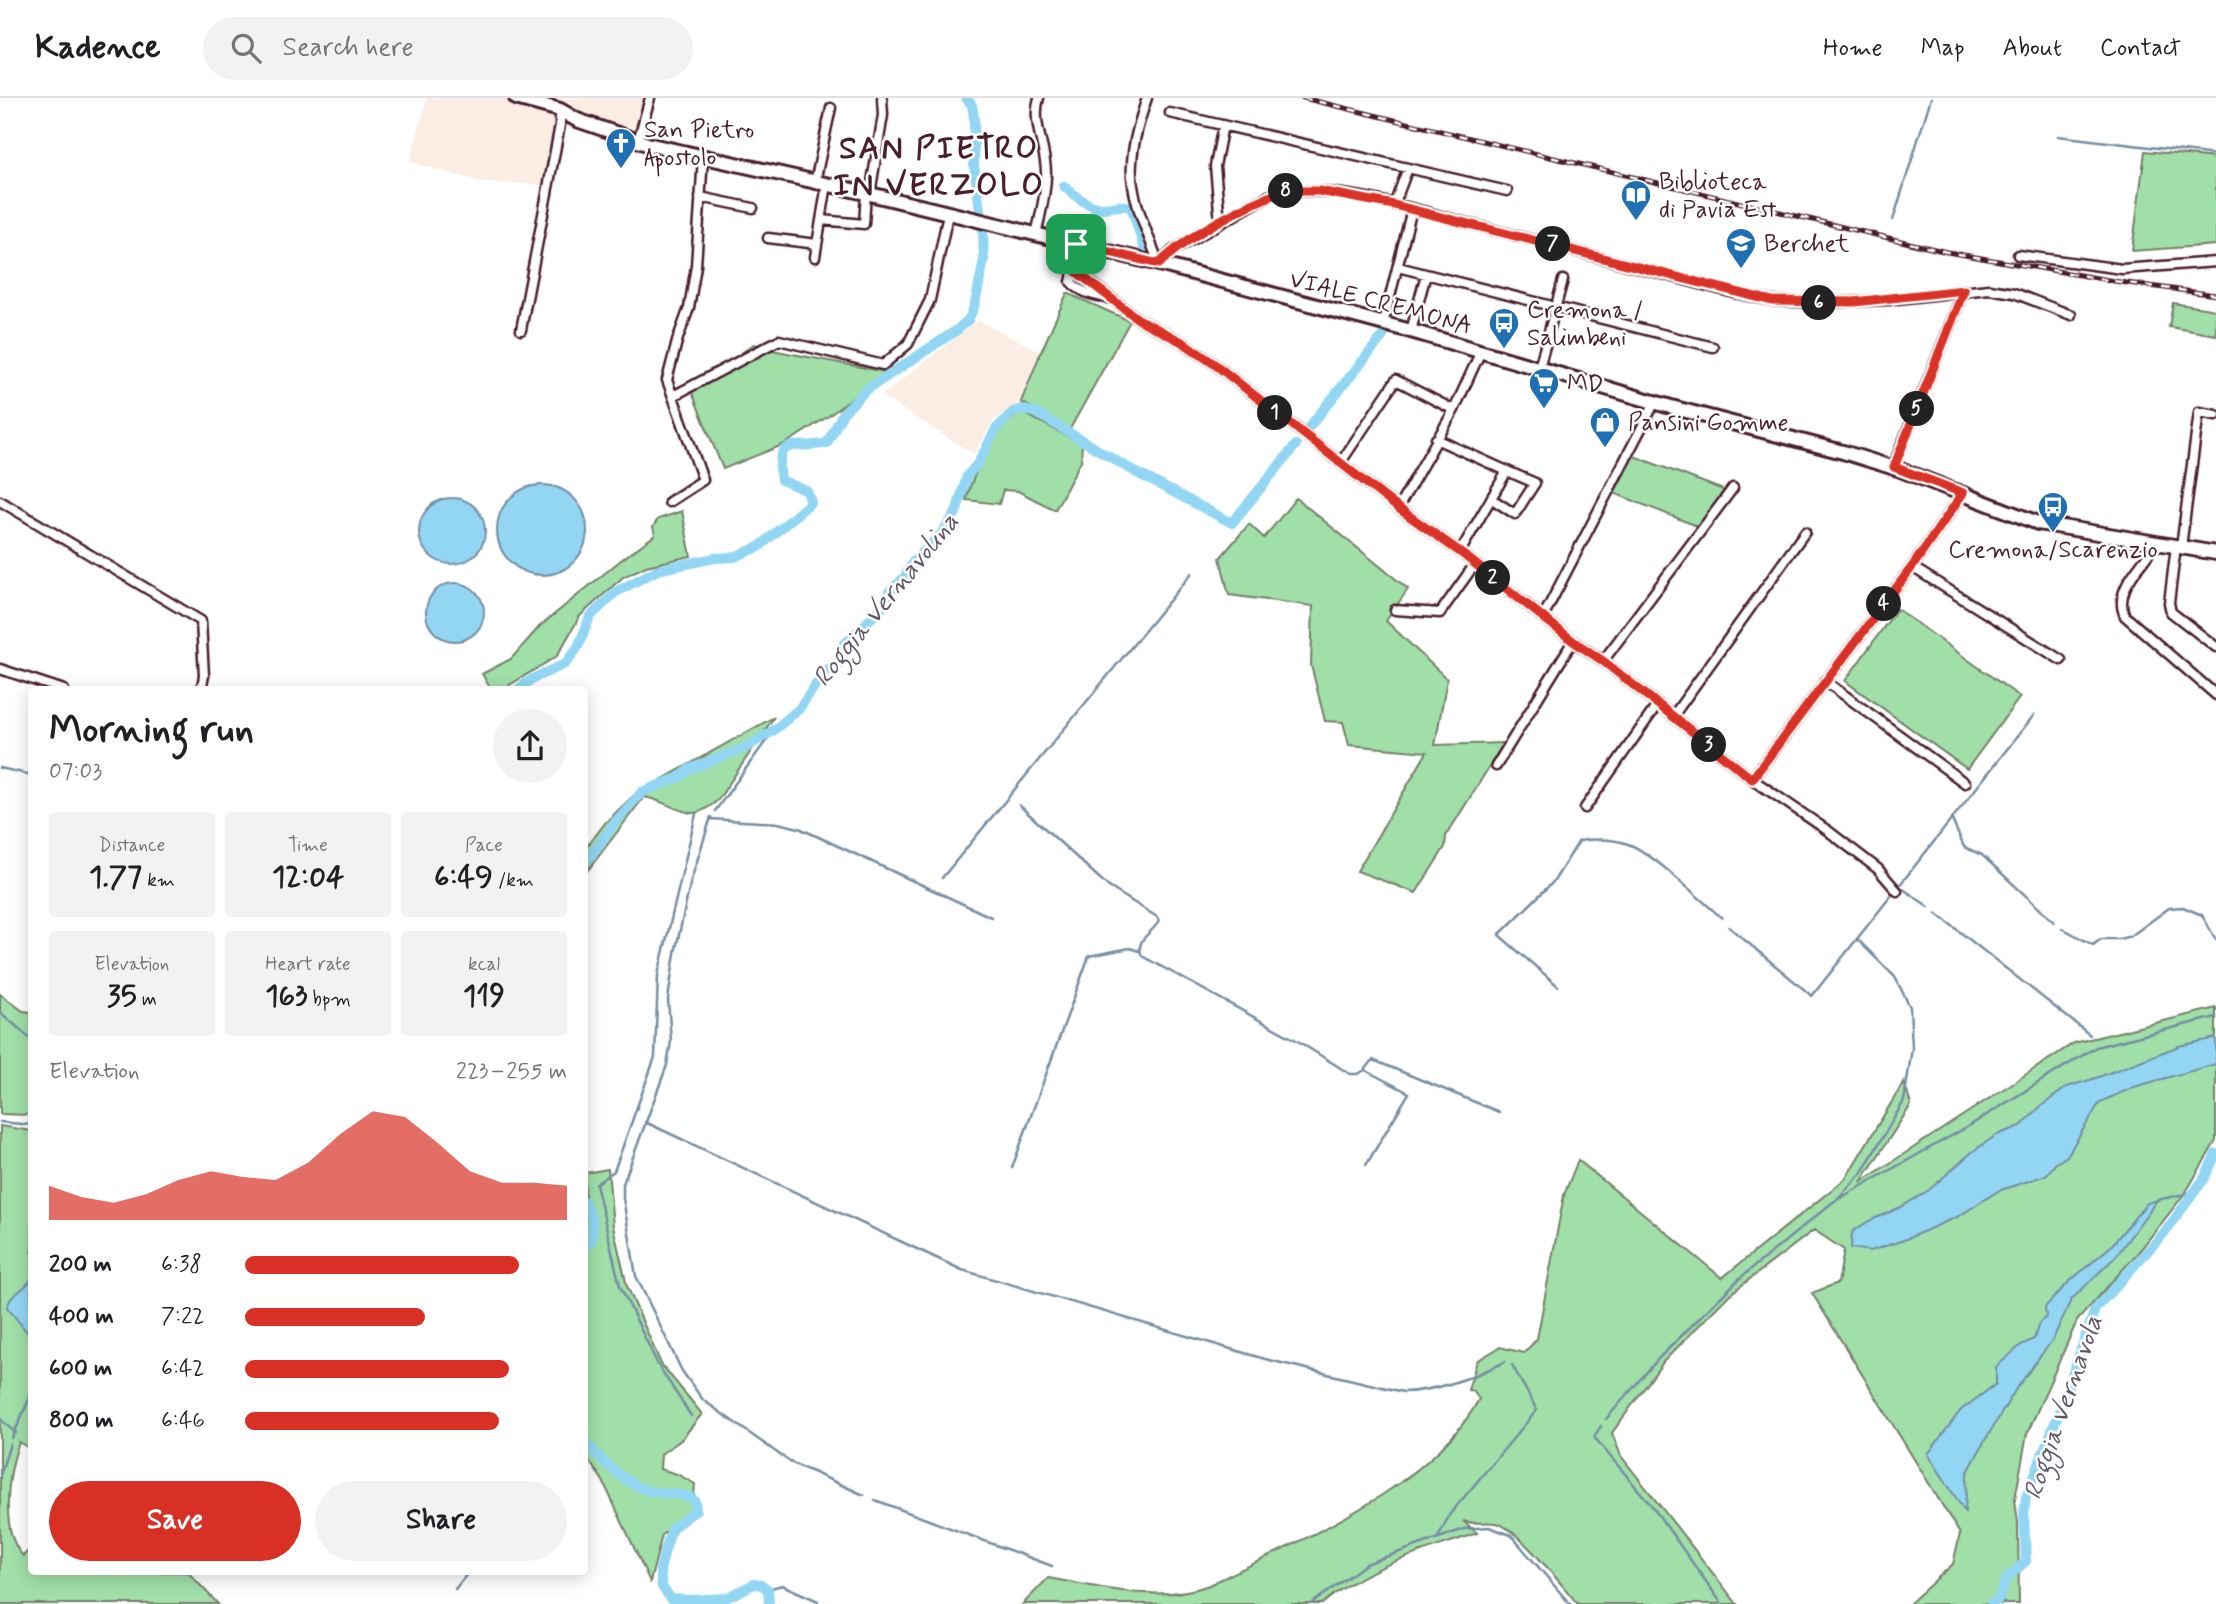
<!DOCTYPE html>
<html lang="en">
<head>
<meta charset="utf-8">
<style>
  body { margin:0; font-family:Mynerve,sans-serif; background:#f2f2f2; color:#202124; height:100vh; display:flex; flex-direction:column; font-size:26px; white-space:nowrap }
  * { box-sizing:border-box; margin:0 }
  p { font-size:23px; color:#757577 }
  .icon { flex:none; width:38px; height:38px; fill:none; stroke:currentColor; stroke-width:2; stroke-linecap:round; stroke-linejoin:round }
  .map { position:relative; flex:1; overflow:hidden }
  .details { position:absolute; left:28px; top:588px; width:560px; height:889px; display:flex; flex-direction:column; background:#fff; border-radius:7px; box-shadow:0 4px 18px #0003 }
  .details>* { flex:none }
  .pin { position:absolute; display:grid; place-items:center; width:60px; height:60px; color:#fff; margin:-30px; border-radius:14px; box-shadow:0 4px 10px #0006 }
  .km { position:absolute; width:35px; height:35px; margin:-18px; border-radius:50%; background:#222; color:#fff; font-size:19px; line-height:35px; text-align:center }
  .round { display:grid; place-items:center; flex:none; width:74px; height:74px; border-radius:37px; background:#f2f2f2 }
  .summary { display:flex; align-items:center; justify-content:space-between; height:119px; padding:0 21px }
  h1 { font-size:38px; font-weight:700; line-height:52px }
  .stats { display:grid; grid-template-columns:repeat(3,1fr); gap:10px; height:119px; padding:7px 21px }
  .stats div { display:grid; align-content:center; border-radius:7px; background:#f2f2f2; text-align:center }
  .stats b { font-size:30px; font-weight:700 }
  .stats small { font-size:19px; font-weight:400 }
  .stats p { font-size:19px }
  .chart { height:196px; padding:14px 21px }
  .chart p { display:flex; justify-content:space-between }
  .chart svg { width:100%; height:126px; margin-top:7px; fill:#d93025; opacity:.7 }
  .primary-button { display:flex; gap:14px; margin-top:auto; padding:14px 21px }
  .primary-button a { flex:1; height:80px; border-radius:42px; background:#d93025; color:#fff; font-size:28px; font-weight:700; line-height:80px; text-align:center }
  .primary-button a+a { background:#f2f2f2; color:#202124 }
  ul { padding:0 21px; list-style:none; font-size:23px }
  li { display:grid; grid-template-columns:112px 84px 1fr; align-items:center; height:52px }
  li i { height:18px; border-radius:9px; background:#d93025 }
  header { display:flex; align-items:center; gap:42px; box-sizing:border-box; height:98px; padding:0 35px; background:#fff; border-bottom:2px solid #e0e0e0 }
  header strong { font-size:33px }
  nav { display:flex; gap:38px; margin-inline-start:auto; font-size:24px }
  .search { width:490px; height:63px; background:#f2f2f2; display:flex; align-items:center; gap:18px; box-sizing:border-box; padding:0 24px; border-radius:38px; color:#757577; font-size:26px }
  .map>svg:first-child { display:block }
  .built { fill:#fbede3 }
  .green { fill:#a0dfa8; stroke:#757f6a; stroke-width:2 }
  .water { fill:#92d6f3; stroke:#758da3; stroke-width:2 }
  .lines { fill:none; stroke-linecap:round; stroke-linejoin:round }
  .stream { stroke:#758da3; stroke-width:2.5 }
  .canal { stroke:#92d6f3; stroke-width:10 }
  .minor-casing { stroke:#4a1f2b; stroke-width:13 }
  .secondary-casing { stroke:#4a1f2b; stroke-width:18 }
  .minor { stroke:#fff; stroke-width:8 }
  .secondary { stroke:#fff; stroke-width:12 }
  .rail-casing { stroke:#4a1f2b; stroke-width:5 }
  .rail { stroke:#fff; stroke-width:2.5; stroke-dasharray:8; stroke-linecap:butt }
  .route-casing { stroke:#fff; stroke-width:14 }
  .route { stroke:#d93025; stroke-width:9 }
  .labels { text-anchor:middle; stroke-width:5; stroke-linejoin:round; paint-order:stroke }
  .poi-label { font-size:24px; fill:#4a1f2b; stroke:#fff; text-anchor:start }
  .street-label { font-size:24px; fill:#4a1f2b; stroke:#fff }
  .water-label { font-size:26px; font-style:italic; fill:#605667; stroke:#fff }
  .district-label { font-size:32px; font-weight:bold; letter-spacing:2px; fill:#4a1f2b; stroke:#fff }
</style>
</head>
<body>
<header>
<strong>Kadence</strong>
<div class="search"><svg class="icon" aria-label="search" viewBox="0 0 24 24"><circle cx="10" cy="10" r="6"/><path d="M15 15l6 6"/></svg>Search here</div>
<nav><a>Home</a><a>Map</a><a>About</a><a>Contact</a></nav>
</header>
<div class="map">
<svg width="2216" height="1506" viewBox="0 0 2216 1506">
  <rect width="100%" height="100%" fill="#fff"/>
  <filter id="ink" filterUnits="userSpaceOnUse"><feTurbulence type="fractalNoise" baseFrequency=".0143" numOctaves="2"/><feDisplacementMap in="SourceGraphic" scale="14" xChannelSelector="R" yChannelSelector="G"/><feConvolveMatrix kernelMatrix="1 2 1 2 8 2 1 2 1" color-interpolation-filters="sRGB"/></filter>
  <g filter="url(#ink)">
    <path class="built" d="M427,0h222l-10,34 -75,-4 -11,60 -18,-4 -50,-1 -75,-21z
      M978,222l63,32 -20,50 -27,18 -20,34 -93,-58z"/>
    <path class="green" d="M2145,53l71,7v87l-84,6z
      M1067,195l63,28 -60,108 -49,-27 20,-50z
      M2173,205l43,7v25l-47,-8z
      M754,246l13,5 119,23 -56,43 -45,29 -62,25 -32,-79z
      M1022,314l60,32 -1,17 -26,49 -37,-19 -15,-1 -4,14 -33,-4c8,-28 28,-74 56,-88z
      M1634,358l92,35 -24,37 -88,-35z
      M1296,400l112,91 -22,32 61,58 -12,66 69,-2 -58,93 -1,11 -29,46 -59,-22 70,-119 -78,-7 -6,-23 -18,-1 -14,-56 2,-59 -84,-11 -9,-37 29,-34 15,14z
      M682,413l9,45 -45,10 -23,11 -43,39 -23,40 -54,33h-12l-9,-15 29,-15 29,-33 81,-66 34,-25 -2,-8 5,-8z
      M1897,511l123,88 -53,72 -122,-88z
      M774,619l-56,83c-6,5 -16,13 -25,13 -13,0 -33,-14 -49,-16l-59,77v-25l21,-27 28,-27z
      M0,896l23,17 8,1v103l-31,-1z
      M2216,910v133l-30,51 -45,57 -64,72 -50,113 -12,65 3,24 1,81h-110l44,-40 7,-30 -148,-241 26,-10 6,-33 -30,-20 -85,65 -65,66 -52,72 9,23 116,148h-159c-16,-18 -61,-77 -82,-81 -12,-2 -22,2 -33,-2l14,12c-53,19 -112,33 -155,71h-299l25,-26c51,9 111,26 161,7 88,-44 222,-96 270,-186l-6,-8 -5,-1 9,-29 23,-14 24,6 13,-14 27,-144 14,-35 144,118 123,-99 59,-97 7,23 -50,77 213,-139z
      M0,1028l32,5v319l-13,-8c-12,34 -19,89 4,114l8,-8 1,24h156l30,32h-218z
      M608,1071l5,57 14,60 34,78 41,50 -21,26 -20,14 -1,15 17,5 18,10 -2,24 -31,27 -12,47 -47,-101 -18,-26v-282z"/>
    <path class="water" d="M497 432a45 45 0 1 1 90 0a45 45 0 1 1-90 0Z
      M419 433a33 33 0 1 1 66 0a33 33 0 1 1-66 0Z
      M426 514a29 29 0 1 1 58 0a29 29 0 1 1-58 0Z
      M2216,940v26l-82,23 -34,15 -33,54 -11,7 -10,12 -48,16 -39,25 -55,24 -34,11 -19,-3 1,-16 17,-11 32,-14 28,-17 43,-38 25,-17 24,-9 19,-19 27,-20 29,-9 83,-32z
      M2157,1102l-41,56 -45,44 -18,39 -37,50 -32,53 -17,32 -2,38 -37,-58 33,-44 35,-26v-17l25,-22 13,-6 5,-16 7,-6 -1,-10 24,-25 42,-36 36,-43z
      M31,1181v58l-24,-30c5,-16 16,-14 24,-28z"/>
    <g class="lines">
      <path class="stream" d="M2058,38l158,19
        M1893,122l38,-122
        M0,670l32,7
        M1019,707l90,82 48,30 2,4c-7,13 -25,18 -17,35l154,84 54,34h8l7,-4 44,23 -43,72
        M715,713l59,-81
        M711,719l-20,63 -16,73 -7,46 3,42 -4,24 -44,119v14l13,78 46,95 21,29 87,62 74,33
        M710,721l68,4 21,5 192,89
        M1952,722l12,27 18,8 72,67
        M942,780l250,-305
        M1929,809l-30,-21 135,-171
        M1936,815l154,122
        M1729,829l83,69 82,-104
        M2062,830l31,17 8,-6h18l12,-3 38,-28 14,-1 19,8 14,25
        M1558,888l-59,-51 55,-54 25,-40c15,-2 35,-2 49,3 24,8 72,56 94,74
        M0,914l32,28
        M1365,972l8,-10 126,52
        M0,1024l32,3
        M645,1024l317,148 303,89 138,33c34,-1 71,-15 102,-30
        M1012,1070l77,-212 41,-8 9,3
        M1837,1101l24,-25 43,-73 8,-53 -2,-41 -15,-30 -38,-38
        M2157,1102l37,-8
        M691,1318l-33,-51 -38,-79 -24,-102 18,-13 41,-114 3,-82 38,-161
        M0,1321l16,14
        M1606,1321l53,-61 80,-79 94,-77 136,-76 127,-79 120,-30
        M1601,1328l-7,11 58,69 70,98
        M12,1340l20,-45
        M0,1377l10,-31
        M875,1402l177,66
        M1438,1439l12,-23 87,-104 -25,-45
        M455,1491l12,-15 -1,-2
        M768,1491l14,-4 36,16
        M1998,1502l8,4
        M1311,1506l55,-40 98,-35 25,-2 22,8 59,69"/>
      <path class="canal" d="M1064,88c10,9 24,21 39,22 11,0 17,-5 28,-1l13,40
        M1310,328l73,-90
        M517,592l15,-11 33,-15 13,-17 12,-30 26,-25 41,-22 58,-12 19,-1 25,-10 52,-45 -4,-11 -26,-11c-7,-48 18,-29 46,-37l16,-30 23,-23 91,-60 12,-11 6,-15 9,-44 -1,-28 -9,-67v-46l-2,-14 -6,-7
        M584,767l32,-44 26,-29 38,-15 10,-8 57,-22 27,-17 25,-21 27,-39 13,-6 4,-19 43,-41 3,-12 15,-14 9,-16 28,-28 15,-21 11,-37 11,-13 18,-34 17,-17 9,-3 14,4 101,60 95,50 64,-78
        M584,1103l9,20 -1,20 -8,6
        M584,1294v3
        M584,1342c14,18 41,43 62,50 16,6 35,0 49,11l1,9 -24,18 -7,22 -5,20 2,17 9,12 18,1 37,-2 28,-14 7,1 7,4 1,15
        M1991,1506l7,-4 9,-22 19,-17 -2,-47 2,-17 35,-90 34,-98 70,-77 39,-53 12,-25"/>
      <g class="minor-casing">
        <path id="minor" d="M1147,0c-7,21 -14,43 -15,65 -3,33 16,70 27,101l13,-13 96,-55c59,-17 155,16 214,31 83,21 166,43 248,65l42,9 48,2 68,-3 101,-11 25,4 57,22
          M1170,15l337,78
          M638,43l12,-43
          M815,84l16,-74
          M870,96l13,-79 -1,-17
          M700,99l53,11
          M1394,107l14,-37
          M821,122l43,4 2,-31
          M1220,124l-5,-56 8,-41
          M1036,137c4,-19 10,-40 10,-60 1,-26 -15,-52 -7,-77
          M768,140l49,6
          M1076,146c-4,13 -1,25 -5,38 10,11 22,13 36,16
          M2018,157l104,14 94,-7
          M815,159l12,-73
          M1398,169l315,80
          M1074,171l64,50 46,24 33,23 181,142 62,44 113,89 30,20 149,118 75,51 51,39 19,22
          M1383,226l29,-115
          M521,232l39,-205v-15
          M1411,233l15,-57
          M1539,270l24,-88
          M673,298l106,-56 104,25 25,-21 22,-44 18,-86
          M1436,341l71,32 -47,81
          M1341,364l55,-82 58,30
          M1893,369l71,-177
          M1492,401l23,15 20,-31 -28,-12
          M0,403l201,120 3,55 -3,14
          M669,404l34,-22 -36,-100 11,-42 11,-30 7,-42 7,-109
          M1398,410l56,-98 27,-59
          M2156,445c-13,22 -44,47 -31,73l91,79
          M2176,448l-7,57 2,9 45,35
          M2181,449l18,-135 17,3
          M1912,469l149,93
          M1395,512l45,3 35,-49
          M1543,519l112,-215
          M1603,563l130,-173
          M0,571l64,21
          M1825,583l140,102
          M1673,618l132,-184
          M1496,668l77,-125
          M1752,681l160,-212 51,-74
          M1585,710l73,-104"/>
      </g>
      <g class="secondary-casing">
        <path id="secondary" d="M516,0l44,12 17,10 70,24 223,50 289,70 252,67 260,76 172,45 58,18 137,53 178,30"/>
      </g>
      <use href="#minor" class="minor"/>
      <use href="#secondary" class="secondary"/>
      <g class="rail-casing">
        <path id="rail" d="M1303,0l644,154 173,30 96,13"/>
      </g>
      <use href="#rail" class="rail"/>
    </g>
  </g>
  <g class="lines" filter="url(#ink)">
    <g class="route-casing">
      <path id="route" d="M1285,93h34l75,14 378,96 82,1 110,-12 -70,177 69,26 -51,74 -160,212 -149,-118 -30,-20 -113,-89 -62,-44 -181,-142 -33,-23 -46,-24 -64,-49 -1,-9 3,-17 83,20c28,-28 88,-61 126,-73z"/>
    </g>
    <use href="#route" class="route"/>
  </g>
  <defs>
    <g id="church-pin" transform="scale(1.575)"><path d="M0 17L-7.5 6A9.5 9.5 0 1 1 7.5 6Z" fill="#1f6fb2" stroke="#fff"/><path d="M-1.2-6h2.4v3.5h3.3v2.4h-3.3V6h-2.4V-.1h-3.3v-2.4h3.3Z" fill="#fff"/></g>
    <g id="library-pin" transform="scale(1.575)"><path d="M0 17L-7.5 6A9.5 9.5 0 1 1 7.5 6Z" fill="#1f6fb2" stroke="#fff"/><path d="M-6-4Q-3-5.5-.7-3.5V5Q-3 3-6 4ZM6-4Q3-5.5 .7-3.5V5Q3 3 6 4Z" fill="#fff"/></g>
    <g id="school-pin" transform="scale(1.575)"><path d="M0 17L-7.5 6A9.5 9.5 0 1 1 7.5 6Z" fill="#1f6fb2" stroke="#fff"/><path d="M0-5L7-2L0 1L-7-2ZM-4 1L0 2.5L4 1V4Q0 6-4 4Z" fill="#fff"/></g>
    <g id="bus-pin" transform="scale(1.575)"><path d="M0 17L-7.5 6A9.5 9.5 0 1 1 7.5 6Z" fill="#1f6fb2" stroke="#fff"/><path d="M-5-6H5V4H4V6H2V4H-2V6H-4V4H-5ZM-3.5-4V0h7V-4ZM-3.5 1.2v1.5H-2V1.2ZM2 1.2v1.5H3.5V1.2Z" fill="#fff"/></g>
    <g id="supermarket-pin" transform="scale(1.575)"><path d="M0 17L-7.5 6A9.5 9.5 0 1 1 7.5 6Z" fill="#1f6fb2" stroke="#fff"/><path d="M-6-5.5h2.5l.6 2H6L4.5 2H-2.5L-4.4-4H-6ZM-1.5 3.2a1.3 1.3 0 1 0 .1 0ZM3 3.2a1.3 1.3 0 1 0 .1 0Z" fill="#fff"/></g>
    <g id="shop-pin" transform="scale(1.575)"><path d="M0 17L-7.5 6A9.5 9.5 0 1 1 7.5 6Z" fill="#1f6fb2" stroke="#fff"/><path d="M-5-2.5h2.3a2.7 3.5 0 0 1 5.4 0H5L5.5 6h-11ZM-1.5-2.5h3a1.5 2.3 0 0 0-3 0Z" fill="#fff"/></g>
  </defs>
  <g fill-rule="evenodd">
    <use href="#church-pin" x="621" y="45"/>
    <use href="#library-pin" x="1636" y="97"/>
    <use href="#school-pin" x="1741" y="145"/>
    <use href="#bus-pin" x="1504" y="225"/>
    <use href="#supermarket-pin" x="1544" y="285"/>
    <use href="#shop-pin" x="1605" y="324"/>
    <use href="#bus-pin" x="2053" y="409"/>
  </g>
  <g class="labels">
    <g class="poi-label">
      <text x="644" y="39">San Pietro<tspan x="644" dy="28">Apostolo</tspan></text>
      <text x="1659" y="91">Biblioteca<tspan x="1659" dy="28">di Pavia Est</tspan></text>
      <text x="1764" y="153">Berchet</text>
      <text x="1527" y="219">Cremona /<tspan x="1527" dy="28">Salimbeni</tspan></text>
      <text x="1567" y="293">MD</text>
      <text x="1628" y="332">Pansini Gomme</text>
      <text x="2053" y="459" text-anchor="middle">Cremona/Scarenzio</text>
    </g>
    <g class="street-label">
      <text transform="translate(1381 204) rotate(15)" y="8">VIALE CREMONA</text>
    </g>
    <g class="water-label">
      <text transform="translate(885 501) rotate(-51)" y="9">Roggia Vernavolina</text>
      <text transform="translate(2062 1309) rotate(-71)" y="9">Roggia Vernavola</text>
    </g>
    <g class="district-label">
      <text x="939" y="60">SAN PIETRO<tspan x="939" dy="37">IN VERZOLO</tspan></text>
    </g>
  </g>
</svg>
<div class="pin" style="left:1076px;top:146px;background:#1e9e55"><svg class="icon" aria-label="arrive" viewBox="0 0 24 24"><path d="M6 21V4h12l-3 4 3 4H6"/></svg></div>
<b class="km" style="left:1275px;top:315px">1</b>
<b class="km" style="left:1493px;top:480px">2</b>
<b class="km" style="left:1709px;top:647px">3</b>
<b class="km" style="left:1884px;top:506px">4</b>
<b class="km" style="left:1917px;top:311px">5</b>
<b class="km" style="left:1819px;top:205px">6</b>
<b class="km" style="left:1553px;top:146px">7</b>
<b class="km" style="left:1286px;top:93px">8</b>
<section class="details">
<div class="summary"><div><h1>Morning run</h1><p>07:03</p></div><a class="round"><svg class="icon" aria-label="share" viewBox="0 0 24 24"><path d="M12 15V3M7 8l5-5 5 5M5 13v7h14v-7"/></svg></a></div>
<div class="stats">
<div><p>Distance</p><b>1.77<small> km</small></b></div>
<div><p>Time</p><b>12:04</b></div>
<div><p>Pace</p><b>6:49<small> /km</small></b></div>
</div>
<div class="stats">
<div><p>Elevation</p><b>35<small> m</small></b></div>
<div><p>Heart rate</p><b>163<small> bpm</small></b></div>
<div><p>kcal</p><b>119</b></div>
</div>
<div class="chart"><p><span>Elevation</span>223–255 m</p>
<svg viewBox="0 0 160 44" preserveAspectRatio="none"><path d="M0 44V32L10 36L20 38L30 35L40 30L50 27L60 29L70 30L80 24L90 14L100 6L110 8L120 17L130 27L140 31L150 31L160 32V44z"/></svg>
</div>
<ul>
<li><b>200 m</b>6:38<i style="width:85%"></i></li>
<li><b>400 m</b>7:22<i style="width:56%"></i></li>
<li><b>600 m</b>6:42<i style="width:82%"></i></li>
<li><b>800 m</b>6:46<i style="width:79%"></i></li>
</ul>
<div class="primary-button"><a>Save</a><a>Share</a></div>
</section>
</div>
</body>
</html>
